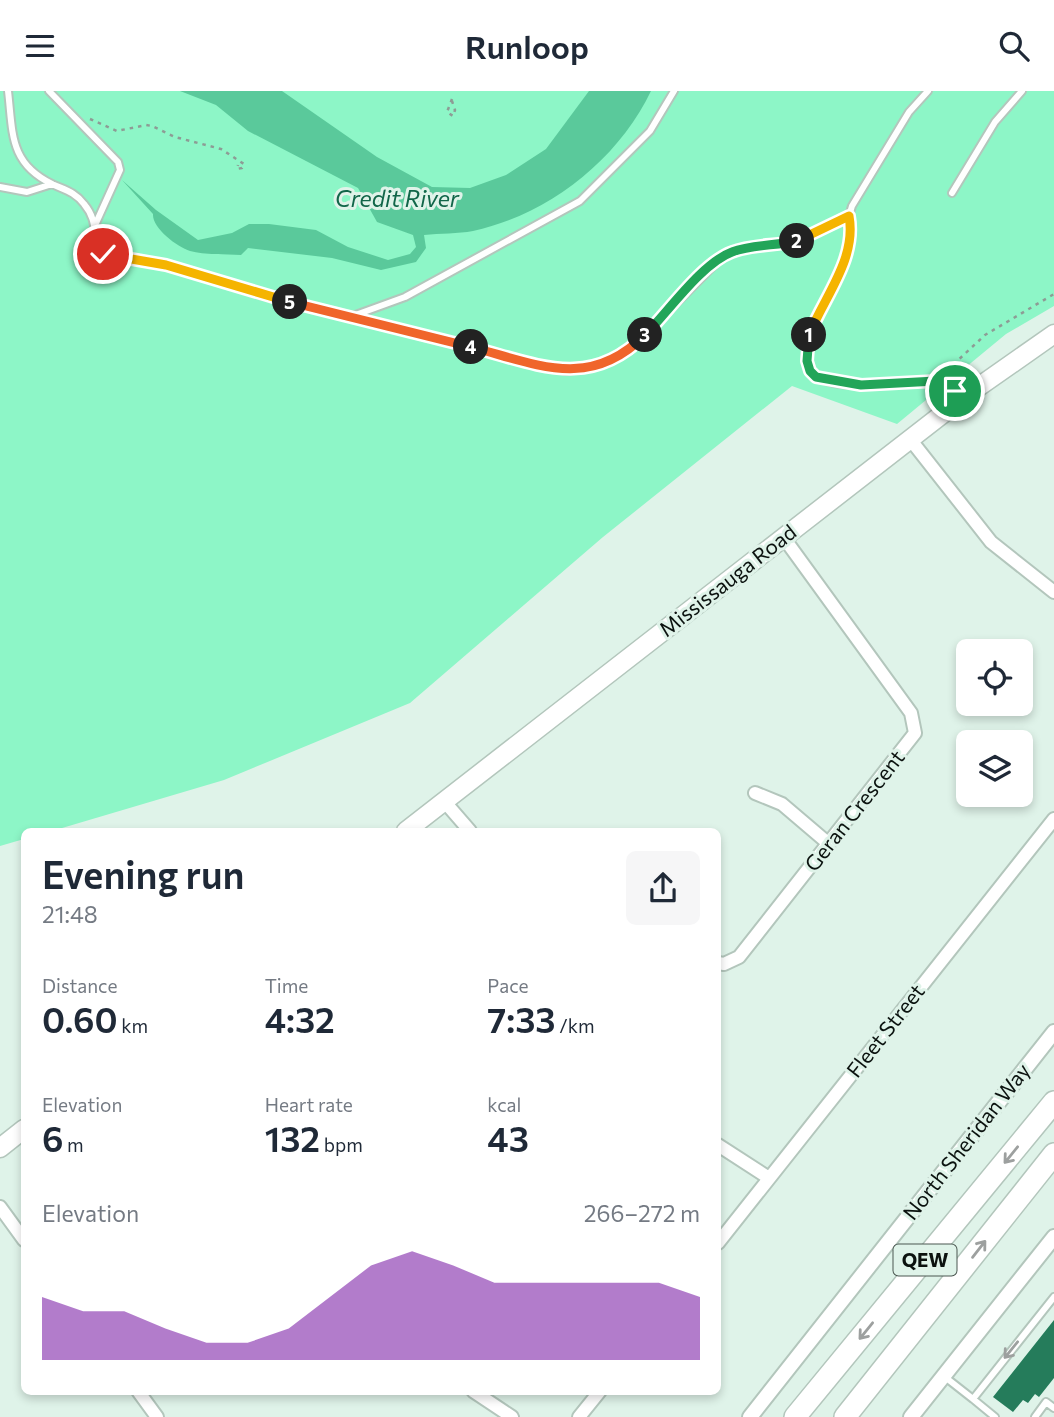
<!DOCTYPE html>
<html lang="en">
<head>
<meta charset="utf-8">
<style>
  body { margin:0; font-family:Commissioner,sans-serif; background:#f6f6f7; color:#1f2937; height:100vh; display:flex; flex-direction:column; font-size:26px; white-space:nowrap }
  * { box-sizing:border-box; margin:0 }
  p { font-size:23px; color:#747a83 }
  .icon { flex:none; width:38px; height:38px; fill:none; stroke:currentColor; stroke-width:2; stroke-linecap:round; stroke-linejoin:round }
  .map { position:relative; flex:1; overflow:hidden }
  .drawer { position:absolute; left:21px; top:737px; width:700px; height:567px; display:flex; flex-direction:column; background:#fff; border-radius:10px; box-shadow:0 4px 10px #0003 }
  .drawer>* { flex:none }
  .tools { position:absolute; left:956px; top:548px; display:grid; gap:14px }
  .tools a { display:grid; place-items:center; width:77px; height:77px; border-radius:10px; background:#fff; box-shadow:0 4px 10px #0003; font-size:35px }
  .pin { position:absolute; display:grid; place-items:center; width:60px; height:60px; color:#fff; margin:-30px; border:4px solid #fff; border-radius:50%; box-shadow:0 2px 7px #0007 }
  .km { position:absolute; width:35px; height:35px; margin:-18px; border-radius:50%; background:#222; color:#fff; font-size:19px; line-height:35px; text-align:center }
  .round { display:grid; place-items:center; flex:none; width:74px; height:74px; border-radius:10px; background:#f6f6f7 }
  .headline { display:flex; align-items:center; justify-content:space-between; height:119px; padding:0 21px }
  h1 { font-size:38px; font-weight:600; line-height:52px }
  .stats { display:grid; grid-template-columns:repeat(3,1fr); gap:10px; height:119px; padding:7px 21px }
  .stats div { display:grid; align-content:center }
  .stats b { font-size:35px; font-weight:600 }
  .stats small { font-size:19px; font-weight:400 }
  .stats p { font-size:19px }
  .chart { height:196px; padding:14px 21px }
  .chart p { display:flex; justify-content:space-between }
  .chart svg { width:100%; height:126px; margin-top:7px; fill:#9245b6; opacity:.7 }
  header { display:flex; justify-content:space-between; align-items:center; height:91px; padding:0 21px; background:#fff; font-size:32px; font-weight:600 }
  .map>svg:first-child { display:block }
  .green { fill:#8df6c7 }
  .water { fill:#5ac99b }
  .building { fill:#257c5b }
  .lines { fill:none; stroke-linecap:round; stroke-linejoin:round }
  .service-casing { stroke:#b3c6bc; stroke-width:10 }
  .minor-casing { stroke:#b3c6bc; stroke-width:16 }
  .tertiary-casing { stroke:#b3c6bc; stroke-width:18 }
  .secondary-casing { stroke:#b3c6bc; stroke-width:21 }
  .motorway-casing { stroke:#b3c6bc; stroke-width:24 }
  .path { stroke:#8d9c95; stroke-width:2.5; stroke-dasharray:3.5 5; stroke-linecap:butt }
  .service { stroke:#fff; stroke-width:6 }
  .minor { stroke:#fff; stroke-width:12 }
  .tertiary { stroke:#fff; stroke-width:14 }
  .secondary { stroke:#fff; stroke-width:18 }
  .motorway { stroke:#fff; stroke-width:21 }
  .oneway { stroke:#9da09f }
  .split-1-casing { stroke:#fff; stroke-width:14 }
  .split-2-casing { stroke:#fff; stroke-width:14 }
  .split-3-casing { stroke:#fff; stroke-width:14 }
  .split-4-casing { stroke:#fff; stroke-width:14 }
  .split-5-casing { stroke:#fff; stroke-width:14 }
  .split-6-casing { stroke:#fff; stroke-width:14 }
  .split-1 { stroke:#22a559; stroke-width:9 }
  .split-2 { stroke:#f5b400; stroke-width:9 }
  .split-3 { stroke:#22a559; stroke-width:9 }
  .split-4 { stroke:#f0652b; stroke-width:9 }
  .split-5 { stroke:#f0652b; stroke-width:9 }
  .split-6 { stroke:#f5b400; stroke-width:9 }
  .labels { text-anchor:middle; stroke-width:6; stroke-linejoin:round; paint-order:stroke }
  .shield { fill:#dff3e9; stroke:#4b5650; stroke-width:2 }
  .shield-label { font-size:19px; font-weight:bold; fill:#0b120f }
  .street-label { font-size:21px; fill:#0b120f; stroke:#dff3e9 }
  .water-label { font-size:23px; font-style:italic; fill:#116649; stroke:#dff3e9 }
</style>
</head>
<body>
<header><svg class="icon" aria-label="menu" viewBox="0 0 24 24"><path d="M4 6h16M4 12h16M4 18h16"/></svg>Runloop<svg class="icon" aria-label="search" viewBox="0 0 24 24"><circle cx="10" cy="10" r="6"/><path d="M15 15l6 6"/></svg></header>
<div class="map">
<svg width="1054" height="1326" viewBox="0 0 1054 1326">
  <rect width="100%" height="100%" fill="#dff3e9"/>
  <path class="green" d="M0,0h1054v215l-48,28 -109,90 -105,-38 -189,151 -193,166 -186,77 -172,51h-28v8l-24,7z"/>
  <path class="water" d="M180,0h102l95,66 55,30 38,1 36,-13 40,-26 43,-58h62c-33,69 -103,124 -178,140 -15,3 -33,2 -49,4l2,13 -10,14 -35,8 -49,-12 -84,-10 -7,7c-16,-1 -36,0 -51,-4 -13,-4 -38,-23 -37,-37l-31,-34 34,30 42,30 34,-7 17,-9h20l47,6 32,17 40,13 22,-6 6,-7 -3,-12 -36,-13 -19,-34 -110,-57 -32,-26z"/>
  <path class="building" d="M1054,1229v58l-15,19 -4,-3 -7,9 -5,-3 -10,12 -20,-15z"/>
  <g class="lines">
    <g class="service-casing">
      <path id="service" d="M8,0c5,42 1,72 44,93 13,6 23,8 32,20 16,19 7,35 19,50l63,11 97,31 202,49 81,23 21,3 28,-4 21,-8 18,-13 90,-91 31,-8 47,-7 47,-24 3,-10 57,-94 19,-21
        M49,0l69,71 2,8 -24,53
        M0,96l27,5 25,-8
        M952,102l43,-71 27,-31
        M849,125c10,52 -39,86 -43,135 -5,57 105,23 130,31 3,1 6,4 9,6 6,3 14,4 20,6
        M350,226l55,-20 175,-96 70,-70 24,-40
        M945,1286l28,22
        M995,1326l-22,-18 81,-102
        M1035,1326l11,-15 8,6"/>
    </g>
    <g class="minor-casing">
      <path id="minor" d="M910,348l81,103 63,50
        M755,702l27,11 47,40
        M444,710l26,30
        M718,872l6,1 15,-7 176,-224 -4,-20 -127,-175
        M718,1054l51,33
        M0,1116l24,33
        M718,1152l336,-424
        M138,1300l19,26
        M473,1300l39,26
        M579,1326l21,-26"/>
    </g>
    <g class="tertiary-casing">
      <path id="tertiary" d="M750,1326l304,-385
        M911,1326l143,-180"/>
    </g>
    <g class="secondary-casing">
      <path id="secondary" d="M406,740l561,-436 87,-61
        M0,1057l24,-19"/>
    </g>
    <g class="motorway-casing">
      <path id="motorway" d="M795,1326l259,-315
        M845,1326l209,-263"/>
    </g>
    <path class="path" d="M452,8l-5,13 6,4 2,-6 -3,-9
      M90,28l27,12 29,-6 6,1 23,11 46,12 23,15 -2,4 -5,1 1,-4
      M941,285l44,-41 69,-41"/>
    <use href="#service" class="service"/>
    <use href="#minor" class="minor"/>
    <use href="#tertiary" class="tertiary"/>
    <use href="#secondary" class="secondary"/>
    <use href="#motorway" class="motorway"/>
  </g>
  <defs><path id="oneway-shaft" d="M-6 0H5M1.5-3L5.5 0L1.5 3" fill="none" stroke-width="1.6" stroke-linecap="round" stroke-linejoin="round" transform="scale(1.75)"/></defs>
  <g class="oneway">
    <use href="#oneway-shaft" transform="translate(1011 1064) rotate(129)"/>
    <use href="#oneway-shaft" transform="translate(979 1158) rotate(-52)"/>
    <use href="#oneway-shaft" transform="translate(866 1240) rotate(129)"/>
    <use href="#oneway-shaft" transform="translate(1011 1259) rotate(129)"/>
  </g>
  <g class="lines">
    <g class="split-1-casing">
      <path id="split-1" d="M809,244l-2,26 3,10 6,6 45,8 75,-4 19,10"/>
    </g>
    <g class="split-2-casing">
      <path id="split-2" d="M797,150l52,-25c8,43 -25,81 -40,119"/>
    </g>
    <g class="split-3-casing">
      <path id="split-3" d="M645,244c23,-23 57,-72 87,-83 20,-8 44,-6 65,-11"/>
    </g>
    <g class="split-4-casing">
      <path id="split-4" d="M471,256c66,17 118,44 174,-12"/>
    </g>
    <g class="split-5-casing">
      <path id="split-5" d="M290,211l181,45"/>
    </g>
    <g class="split-6-casing">
      <path id="split-6" d="M103,163l63,11 124,37"/>
    </g>
    <use href="#split-1" class="split-1"/>
    <use href="#split-2" class="split-2"/>
    <use href="#split-3" class="split-3"/>
    <use href="#split-4" class="split-4"/>
    <use href="#split-5" class="split-5"/>
    <use href="#split-6" class="split-6"/>
  </g>
  <g class="labels">
    <rect class="shield" x="893.5" y="1153.5" width="63" height="31" rx="5"/>
    <g class="shield-label">
      <text x="925" y="1176">QEW</text>
    </g>
    <g class="street-label">
      <text transform="translate(728 490) rotate(-38)" y="7">Mississauga Road</text>
      <text transform="translate(855 720) rotate(-52)" y="7">Geran Crescent</text>
      <text transform="translate(886 940) rotate(-52)" y="7">Fleet Street</text>
      <text transform="translate(967 1051) rotate(-52)" y="7">North Sheridan Way</text>
    </g>
    <g class="water-label">
      <text x="397" y="116">Credit River</text>
    </g>
  </g>
</svg>
<div class="tools">
<a><svg class="icon" aria-label="locate" viewBox="0 0 24 24"><circle cx="12" cy="12" r="6"/><path d="M12 2v4M12 18v4M2 12h4M18 12h4"/></svg></a>
<a><svg class="icon" aria-label="layers" viewBox="0 0 24 24"><path d="M12 4l9 5-9 5-9-5zM3 14l9 5 9-5"/></svg></a>
</div>
<div class="pin" style="left:955px;top:300px;background:#1e9e55"><svg class="icon" aria-label="arrive" viewBox="0 0 24 24"><path d="M6 21V4h12l-3 4 3 4H6"/></svg></div>
<div class="pin" style="left:103px;top:163px;background:#d93025"><svg class="icon" aria-label="check" viewBox="0 0 24 24"><path d="M5 12l5 5 9-10"/></svg></div>
<b class="km" style="left:809px;top:244px">1</b>
<b class="km" style="left:797px;top:150px">2</b>
<b class="km" style="left:645px;top:244px">3</b>
<b class="km" style="left:471px;top:256px">4</b>
<b class="km" style="left:290px;top:211px">5</b>
<section class="drawer">
<div class="headline"><div><h1>Evening run</h1><p>21:48</p></div><a class="round"><svg class="icon" aria-label="share" viewBox="0 0 24 24"><path d="M12 15V3M7 8l5-5 5 5M5 13v7h14v-7"/></svg></a></div>
<div class="stats">
<div><p>Distance</p><b>0.60<small> km</small></b></div>
<div><p>Time</p><b>4:32</b></div>
<div><p>Pace</p><b>7:33<small> /km</small></b></div>
</div>
<div class="stats">
<div><p>Elevation</p><b>6<small> m</small></b></div>
<div><p>Heart rate</p><b>132<small> bpm</small></b></div>
<div><p>kcal</p><b>43</b></div>
</div>
<div class="chart"><p><span>Elevation</span>266–272 m</p>
<svg viewBox="0 0 160 44" preserveAspectRatio="none"><path d="M0 44V22L10 27L20 27L30 33L40 38L50 38L60 33L70 22L80 11L90 6L100 11L110 17L120 17L130 17L140 17L150 17L160 22V44z"/></svg>
</div>
</section>
</div>
</body>
</html>
